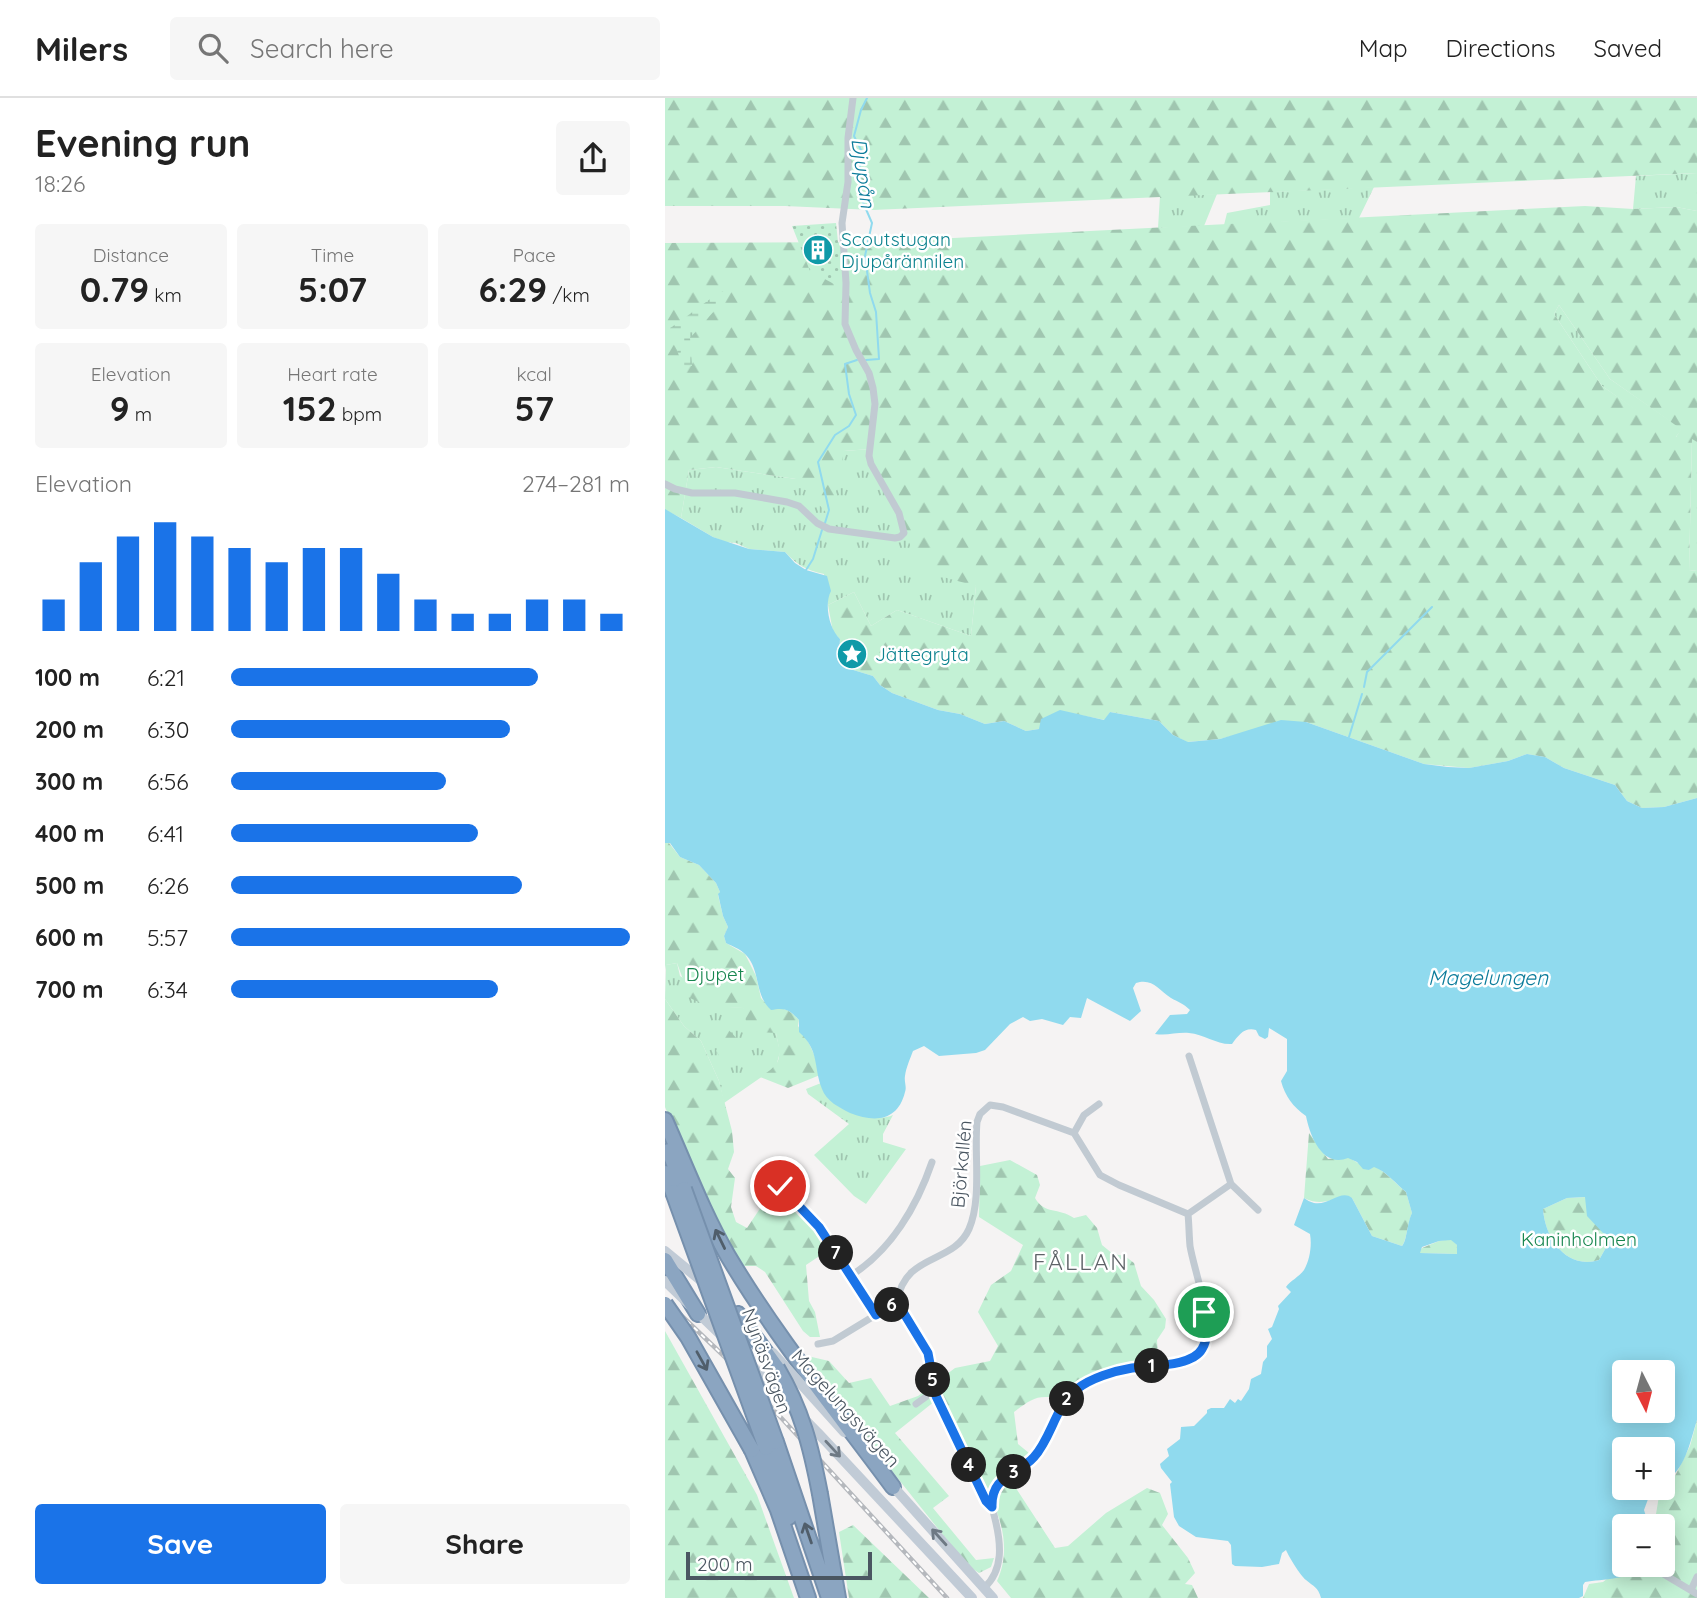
<!DOCTYPE html>
<html lang="en">
<head>
<meta charset="utf-8">
<style>
  body { margin:0; font-family:Quicksand,sans-serif; background:#f6f6f6; color:#222; height:100vh; display:flex; flex-direction:column; font-size:26px; white-space:nowrap }
  * { box-sizing:border-box; margin:0 }
  p { font-size:23px; color:#767676 }
  .icon { flex:none; width:38px; height:38px; fill:none; stroke:currentColor; stroke-width:2; stroke-linecap:round; stroke-linejoin:round }
  .map { position:relative; flex:1; overflow:hidden }
  .side { display:flex; flex-direction:column; background:#fff; width:665px }
  .side>* { flex:none }
  .needle { width:46px; rotate:174deg }
  .buttons { position:absolute; left:947px; top:1262px; display:grid; gap:14px }
  .buttons a { display:grid; place-items:center; width:63px; height:63px; border-radius:7px; background:#fff; box-shadow:0 4px 18px #0003; font-size:35px }
  .scale { position:absolute; left:21px; bottom:18px; width:186px; box-sizing:border-box; padding-left:7px; border:4px solid #4a5661; border-top:0; font-size:19px; line-height:24px; white-space:nowrap; color:#4a5661; -webkit-text-stroke:5px #fff; paint-order:stroke }
  .pin { position:absolute; display:grid; place-items:center; width:60px; height:60px; color:#fff; margin:-30px; border:4px solid #fff; border-radius:50%; box-shadow:0 2px 7px #0007 }
  .km { position:absolute; width:35px; height:35px; margin:-18px; border-radius:50%; background:#222; color:#fff; font-size:19px; line-height:35px; text-align:center }
  .round { display:grid; place-items:center; flex:none; width:74px; height:74px; border-radius:7px; background:#f6f6f6 }
  .headline { display:flex; align-items:center; justify-content:space-between; height:119px; padding:0 35px }
  h1 { font-size:38px; font-weight:800; line-height:52px }
  .figures { display:grid; grid-template-columns:repeat(3,1fr); gap:10px; height:119px; padding:7px 35px }
  .figures div { display:grid; align-content:center; border-radius:7px; background:#f6f6f6; text-align:center }
  .figures b { font-size:35px; font-weight:800 }
  .figures small { font-size:19px; font-weight:400 }
  .figures p { font-size:19px }
  .chart { height:196px; padding:14px 35px }
  .chart p { display:flex; justify-content:space-between }
  .chart svg { width:100%; height:126px; margin-top:7px; stroke:#1a73e8; stroke-width:6 }
  .cta { display:flex; gap:14px; margin-top:auto; padding:14px 35px }
  .cta a { flex:1; height:80px; border-radius:7px; background:#1a73e8; color:#fff; font-size:28px; font-weight:800; line-height:80px; text-align:center }
  .cta a+a { background:#f6f6f6; color:#222 }
  ul { padding:0 35px; list-style:none; font-size:23px }
  li { display:grid; grid-template-columns:112px 84px 1fr; align-items:center; height:52px }
  li i { height:18px; border-radius:9px; background:#1a73e8 }
  header { display:flex; align-items:center; gap:42px; box-sizing:border-box; height:98px; padding:0 35px; background:#fff; border-bottom:2px solid #e0e0e0 }
  header strong { font-size:33px }
  nav { display:flex; gap:38px; margin-inline-start:auto; font-size:24px }
  .search { width:490px; height:63px; background:#f6f6f6; display:flex; align-items:center; gap:18px; box-sizing:border-box; padding:0 24px; border-radius:7px; color:#767676; font-size:26px }
  main { display:flex; flex:1; min-height:0 }
  .map>svg:first-child { display:block }
  .grass { fill:url(#grass-tufts) }
  .forest { fill:url(#forest-firs); fill-rule:evenodd }
  .wetland { fill:url(#wetland-marsh) }
  .park { fill:url(#park-dots) }
  .water { fill:#90daee; fill-rule:evenodd }
  .lines { fill:none; stroke-linecap:round; stroke-linejoin:round }
  .stream { stroke:#90daee; stroke-width:2 }
  .highway-casing { stroke:#7690ad; stroke-width:18 }
  .street { stroke:#c1cad2; stroke-width:7 }
  .secondary { stroke:#c1cbd6; stroke-width:10 }
  .highway { stroke:#8ba5c1; stroke-width:14 }
  .rail-casing { stroke:#b5b8bd; stroke-width:4.5 }
  .rail { stroke:#fff; stroke-width:2; stroke-dasharray:5; stroke-linecap:butt }
  .highway-bridge-casing { stroke:#7690ad; stroke-width:18; stroke-linecap:butt }
  .highway-bridge { stroke:#8ba5c1; stroke-width:14 }
  .oneway { stroke:#505e6b }
  .oneway2 { stroke:#6e7984 }
  .route-casing { stroke:#fff; stroke-width:14 }
  .route { stroke:#1a73e8; stroke-width:9 }
  .labels { text-anchor:middle; stroke-width:5; stroke-linejoin:round; paint-order:stroke }
  .culture-label { font-size:19px; fill:#0d838f; stroke:#fff; text-anchor:start }
  .park-label { font-size:19px; fill:#17864f; stroke:#fff }
  .street-label { font-size:19px; fill:#4a5661; stroke:#fff }
  .water-label { font-size:21px; font-style:italic; fill:#0c7c9b; stroke:#fff }
  .quarter-label { font-size:23px; letter-spacing:2px; fill:#5f6368; stroke:#fff }
</style>
</head>
<body>
<header>
<strong>Milers</strong>
<div class="search"><svg class="icon" aria-label="search" viewBox="0 0 24 24"><circle cx="10" cy="10" r="6"/><path d="M15 15l6 6"/></svg>Search here</div>
<nav><a>Map</a><a>Directions</a><a>Saved</a></nav>
</header>
<main>
<section class="side">
<div class="headline"><div><h1>Evening run</h1><p>18:26</p></div><a class="round"><svg class="icon" aria-label="share" viewBox="0 0 24 24"><path d="M12 15V3M7 8l5-5 5 5M5 13v7h14v-7"/></svg></a></div>
<div class="figures">
<div><p>Distance</p><b>0.79<small> km</small></b></div>
<div><p>Time</p><b>5:07</b></div>
<div><p>Pace</p><b>6:29<small> /km</small></b></div>
</div>
<div class="figures">
<div><p>Elevation</p><b>9<small> m</small></b></div>
<div><p>Heart rate</p><b>152<small> bpm</small></b></div>
<div><p>kcal</p><b>57</b></div>
</div>
<div class="chart"><p><span>Elevation</span>274–281 m</p>
<svg viewBox="0 0 160 44" preserveAspectRatio="none"><path d="M5 44V33M15 44V20M25 44V11M35 44V6M45 44V11M55 44V15M65 44V20M75 44V15M85 44V15M95 44V24M105 44V33M115 44V38M125 44V38M135 44V33M145 44V33M155 44V38"/></svg>
</div>
<ul>
<li><b>100 m</b>6:21<i style="width:77%"></i></li>
<li><b>200 m</b>6:30<i style="width:70%"></i></li>
<li><b>300 m</b>6:56<i style="width:54%"></i></li>
<li><b>400 m</b>6:41<i style="width:62%"></i></li>
<li><b>500 m</b>6:26<i style="width:73%"></i></li>
<li><b>600 m</b>5:57<i style="width:100%"></i></li>
<li><b>700 m</b>6:34<i style="width:67%"></i></li>
</ul>
<div class="cta"><a>Save</a><a>Share</a></div>
</section>
<div class="map">
<svg width="1032" height="1500" viewBox="0 0 1032 1500">
  <defs>
    <pattern id="grass-tufts" width="24" height="20" patternUnits="userSpaceOnUse" patternTransform="scale(1.75)"><rect width="24" height="20" fill="#c3f1d5"/><path d="M3 7l-1-3M5 7V3M7 7l1-3M15 17l-1-3M17 17v-4M19 17l1-3" fill="none" stroke="#a0c6b0"/></pattern>
    <pattern id="forest-firs" width="22" height="20" patternUnits="userSpaceOnUse" patternTransform="scale(1.75)"><rect width="22" height="20" fill="#c3f1d5"/><path d="M5 1l3.5 6h-7zM16 11l3.5 6h-7z" fill="#a0c6b0"/></pattern>
    <pattern id="wetland-marsh" width="20" height="14" patternUnits="userSpaceOnUse" patternTransform="scale(1.75)"><rect width="20" height="14" fill="#c3f1d5"/><path d="M1 5h8M5 5V1M11 12h8M15 12V8" fill="none" stroke="#a0c6b0"/></pattern>
    <pattern id="park-dots" width="8" height="8" patternUnits="userSpaceOnUse" patternTransform="scale(1.75)"><rect width="8" height="8" fill="#c3f1d5"/><path d="M2 2h.1M6 6h.1" fill="none" stroke="#a0c6b0" stroke-width="1.8" stroke-linecap="round"/></pattern>
  </defs>
  <rect width="100%" height="100%" fill="#f5f3f3"/>
  <path class="grass" d="M1032,75v38l-21,-4 -43,2 3,-33z
    M709,89l-15,31 -135,7 3,-12 43,-8v-13z
    M552,96l-13,32 -46,2 2,-32z
    M894,207l51,74 72,50 -7,9 -73,-52 -48,-72z
    M1027,340l5,4v128l-8,1z
    M205,351l106,137 -5,50 -74,-26 -26,16 -17,-34 -26,13 -4,-31c-18,-4 -27,-9 -39,-22l-36,-3 -13,-6 -10,-1 -13,-5 -32,-19 8,-48 27,-3 80,12 48,-28z
    M12,865l3,13 49,31 14,1 33,25 4,19 -4,15 -52,36 -5,-22 -18,-40 -17,-15 -19,-27 1,-34z
    M156,985c3,26 52,41 72,32l-10,19v8l23,7 -40,55 -12,-8 -40,-41 35,-31 -41,-30 -2,-5z"/>
  <path class="forest" d="M0,0h1032v75l-824,37 -88,-4h-120z
    M920,108l48,3 43,-2 21,4v231l-5,-3 -3,132 8,-1v228l-33,9 -22,1 -15,-7 -12,-16 -51,-17 -19,-11 -18,-3 -19,7 -39,7 -45,-4 -118,-42 -56,9 -30,8 -33,3 -14,-7 -14,-14 -49,-9 -5,8 -45,-9 -21,18 -13,2 -22,-10 -19,3 -25,-10 -22,-4 -46,-17 -12,-8 -7,-9 -23,-7 -11,-15 1,-15 -7,-7 -5,-27 26,-13 17,34 26,-16 74,26 5,-50 -55,-15 -51,-122 -26,2 -13,67 -35,-39 -80,-12 -27,3 -8,48 -16,-8v-267l209,-1zM894,207l51,74 71,50 -5,8 -74,-51 -48,-72z
    M0,745h4l11,14 19,8 17,18 4,9 -2,3 5,21 5,11 -4,9 2,7 19,11 11,22 5,22 10,11c14,-2 19,1 28,11l-1,6c11,15 18,30 22,49l-32,13 -28,-11c23,-14 21,-19 16,-44l-19,-1 -11,-11 -3,-13 -34,-1 -19,-9 -13,-35 -11,2 -1,5z
    M0,901l19,27 17,15 18,40 13,50 2,21 -6,17 7,9 -4,29 5,15 11,6 20,-30 10,-7 15,15 9,5 29,38 -24,16 3,36 6,11 5,25h-10l-7,-6 -38,-59 -9,-6h-17l-32,-58 -42,-101z
    M59,927l16,17 -3,11 -17,5 -4,-7 4,-7 -2,-14z
    M644,1035l19,26 20,-2 21,13 5,-4c11,5 23,19 32,26l6,21c-5,11 -5,27 -10,33l-30,-10 -20,-38c-21,-2 -27,10 -48,0z
    M345,1062l27,15 3,10 -5,13c10,17 23,9 39,20l12,-3 11,13 5,17 11,9 12,2 9,7 7,23 13,14 12,19 -1,9 -8,12 1,17 -2,4c-40,7 -64,12 -96,38 -23,-5 -28,0 -46,13l4,32 11,9 -21,15 4,14 43,66 13,-2 38,-33 41,-25 13,5 8,21 -6,11 26,33 7,15 -10,11 7,1 6,13h-187l-14,-17c24,-52 -19,-106 -43,-149 -5,-11 -9,-24 -14,-35l-45,36 54,63 -16,12 43,52 18,-2 -3,9 -12,6 -9,-6c-59,-69 -113,-143 -171,-213l30,7 20,22 22,-5 19,28 28,-10 37,-28 35,-7 8,-15 -20,-34 13,-27 20,-14 12,-26 -44,-28 1,-51z
    M921,1099l26,40 -13,23c-32,10 -54,-21 -56,-51l24,-11z
    M786,1141l6,6 1,9 -39,-1 3,-5 17,-7z
    M0,1233l92,164 37,103h-129z
    M1032,1322v178h-114l6,-14 14,-2 9,-7 27,-6 4,-4 20,-1v-38h-9l5,-30 8,-13 8,-7 15,-30z
    M188,1427l76,73h-80l-10,-66z"/>
  <path class="wetland" d="M58,193l1,9 -34,38 2,28 -12,-1v-6l-10,-31c18,-11 33,-26 53,-37z"/>
  <path class="park" d="M171,125l5,47 -7,14 -24,-13 -18,-45z"/>
  <path class="water" d="M0,411l48,28 36,12 36,3 10,11 11,7 21,6 4,15c-7,13 -2,38 9,48l-1,15 11,15 23,7 7,9 12,8 46,17 22,4 25,10 19,-3 22,10 13,-2 2,-10 19,-9 44,10 6,-8 49,9 14,14 15,7 32,-3 61,-19 25,2 118,42 24,3 21,1 39,-7 19,-7 18,3 19,11 51,17 12,16 15,7 22,-1 33,-9v622c-7,22 -12,52 -34,62v-33h-39v39h31l-4,3 -7,19 5,16h-25v38l17,1c-9,15 -39,14 -56,17l-2,3v11l-4,2h-258c-3,-11 -7,-11 -15,-18 -6,-5 -17,-23 -20,-30l-4,3 -3,11 -17,3 -27,-1 -3,-2 -1,-19 -3,-4 -32,-4 -17,-11 -5,-9 -4,-33 2,-2 -11,-14 -1,-4 9,-8 -2,-7 13,-10 1,-12 13,-1 13,-13v-3l4,-2h13l6,-9 5,4 3,-4 3,2 8,-12 2,-10 10,-5 2,-12 4,-5v-11l5,-7 -4,-10 4,-2 7,-18 -1,-3 13,-14 -5,-5c4,-6 13,-10 18,-17 6,-10 8,-25 6,-36l-16,-9 10,-27c3,2 6,4 10,5 15,3 27,-14 38,-5l20,38 30,10c5,-5 5,-23 10,-33l-6,-21c-9,-7 -20,-21 -32,-25l-5,3 -6,-1 -6,-7 -9,-4c-25,10 -38,-21 -42,-42 -13,-9 -21,-20 -25,-35l6,-10v-32l-18,-11 -1,9 -3,2 -6,-3 -3,-6c-12,-3 -17,5 -24,14 -15,1 -28,-10 -43,-11 -12,-1 -22,3 -34,1l15,-19 17,-1 3,-4c-7,-7 -12,-8 -19,-12 -13,-8 -18,-20 -35,-15l-3,5 8,23 -11,10 -43,-23 -6,20 -11,-1 -7,8 -21,-6 -12,2 -7,-4 -13,7 -25,26 -9,3 -37,3 -15,-10 -11,5c-3,8 -7,17 -8,25 -1,6 2,11 0,16 -7,29 -30,31 -55,21 -10,-5 -24,-12 -28,-24 -9,-23 -2,-38 -23,-57v-12c-9,-10 -14,-13 -28,-10 -17,-15 -10,-41 -26,-56 -5,-5 -13,-8 -19,-11l-2,-7 4,-9 -5,-11 -5,-22 2,-2 -4,-9 -17,-18 -19,-8 -10,-14h-5zM920,1099l2,19 16,17 9,4 -13,23c-32,10 -54,-21 -56,-51l24,-11zM786,1142l6,5v9l-37,-1 2,-6 17,-6zM959,1274h39v38h-39z"/>
  <g class="lines">
    <path class="stream" d="M201,262l13,-1 -3,-47 -6,-19 -5,-37 7,-33 -10,-23 -3,-18 2,-32 -7,-14 7,-26 6,-12
      M160,425l4,-13 -11,-48 17,-27 14,-9 7,-11 -7,-21 -4,-30 12,-4
      M141,472l7,-11 9,-29
      M699,589l3,-15 65,-65
      M684,639l13,-43"/>
    <g class="highway-casing">
      <path id="highway" d="M0,1022c20,45 38,93 63,136 48,81 109,155 165,231
        M4,1053l15,38
        M0,1075l8,19
        M0,1162l33,54
        M73,1216l39,54
        M111,1344l53,156
        M101,1350l23,69
        M87,1352l26,60 30,88
        M155,1396l18,104"/>
    </g>
    <path class="street" d="M0,386l10,5 17,4h43l52,9 12,4 18,17 12,6 66,9 5,-1 4,-4 -5,-20 -28,-49 -2,-8 6,-52 -2,-16 -4,-15 -13,-23 -11,-26 1,-41 -4,-60 6,-41v-44l5,-40
      M524,958l42,128 27,26
      M409,1035l10,-18 15,-11
      M95,1072l42,37 17,20 57,88
      M523,1116l43,-30
      M185,1178c41,-25 67,-70 82,-114
      M232,1204c8,-50 56,-37 72,-73 13,-30 5,-75 8,-107l3,-8 10,-9 13,2 71,26 26,42 19,10 69,29c1,10 1,21 2,32 4,25 26,81 12,103 -10,18 -51,16 -70,19 -20,3 -48,12 -62,27 -16,18 -19,46 -37,64 -12,12 -34,16 -40,34 -3,9 0,17 2,26 6,24 9,51 -11,69
      M232,1204l31,51 8,43 15,35 40,76
      M153,1246l15,-3 64,-39
      M251,1306l18,-13
      M985,1468l47,28
      M1026,1492l6,-13"/>
    <path class="secondary" d="M0,1153l40,33
      M0,1183l61,59
      M108,1255l71,79
      M85,1266l68,69 154,165
      M225,1385l103,115"/>
    <use href="#highway" class="highway"/>
    <g class="rail-casing">
      <path id="rail" d="M0,1202l63,60 219,238"/>
    </g>
    <use href="#rail" class="rail"/>
    <g class="highway-bridge-casing">
      <path id="highway-bridge" d="M19,1091l92,253
        M8,1094l93,256
        M0,1206l23,33 64,113
        M112,1270c25,42 34,79 43,126"/>
    </g>
    <use href="#highway-bridge" class="highway-bridge"/>
  </g>
  <defs><path id="oneway-shaft" d="M-6 0H5M1.5-3L5.5 0L1.5 3" fill="none" stroke-width="1.6" stroke-linecap="round" stroke-linejoin="round" transform="scale(1.75)"/></defs>
  <g class="oneway">
    <use href="#oneway-shaft" transform="translate(55 1141) rotate(-116)"/>
    <use href="#oneway-shaft" transform="translate(37 1263) rotate(61)"/>
    <use href="#oneway-shaft" transform="translate(143 1435) rotate(-109)"/>
  </g>
  <g class="oneway2">
    <use href="#oneway-shaft" transform="translate(168 1351) rotate(47)"/>
    <use href="#oneway-shaft" transform="translate(274 1439) rotate(-132)"/>
  </g>
  <g class="lines">
    <g class="route-casing">
      <path id="route" d="M115,1088l39,41 57,88 21,-13 31,51 8,43 50,105 6,6c-1,-32 25,-31 42,-50 18,-20 21,-51 43,-68 14,-11 37,-18 55,-21 18,-3 60,-1 70,-19 7,-11 4,-25 2,-37"/>
    </g>
    <use href="#route" class="route"/>
  </g>
  <defs>
    <g id="building-disc" transform="scale(1.575)"><circle r="9.5" fill="#0f9aa8" stroke="#fff"/><path d="M-4-6H4V6H1V3H-1V6H-4ZM-2.5-4.3h1.7v1.8h-1.7ZM.8-4.3h1.7v1.8H.8ZM-2.5-1h1.7V.8h-1.7ZM.8-1h1.7V.8H.8Z" fill="#fff"/></g>
    <g id="sight-disc" transform="scale(1.575)"><circle r="9.5" fill="#0f9aa8" stroke="#fff"/><path d="M0-6L1.8-2.2L6-1.7L2.9 1.2L3.7 5.4L0 3.3L-3.7 5.4L-2.9 1.2L-6-1.7L-1.8-2.2Z" fill="#fff"/></g>
  </defs>
  <g fill-rule="evenodd">
    <use href="#building-disc" x="153" y="152"/>
    <use href="#sight-disc" x="187" y="556"/>
  </g>
  <g class="labels">
    <g class="culture-label">
      <text x="176" y="148">Scoutstugan<tspan x="176" dy="22">Djupårännilen</tspan></text>
      <text x="210" y="563">Jättegryta</text>
    </g>
    <g class="park-label">
      <text x="50" y="883">Djupet</text>
      <text x="914" y="1148">Kaninholmen</text>
    </g>
    <g class="street-label">
      <text transform="translate(296 1066) rotate(-85)" y="7">Björkallén</text>
      <text transform="translate(102 1263) rotate(70)" y="7">Nynäsvägen</text>
      <text transform="translate(181 1310) rotate(48)" y="7">Magelungsvägen</text>
    </g>
    <g class="water-label">
      <text transform="translate(198 75) rotate(82)" y="7">Djupån</text>
      <text x="823" y="887">Magelungen</text>
    </g>
    <g class="quarter-label">
      <text x="416" y="1172">FÅLLAN</text>
    </g>
  </g>
</svg>
<div class="buttons">
<a><svg class="needle" viewBox="-14 -14 28 28"><path d="M0-13l5 13h-10z" fill="#e53935"/><path d="M0 13l5-13h-10z" fill="#767676"/></svg></a>
<a>+</a>
<a>−</a>
</div>
<div class="scale">200 m</div>
<div class="pin" style="left:539px;top:1214px;background:#1e9e55"><svg class="icon" aria-label="arrive" viewBox="0 0 24 24"><path d="M6 21V4h12l-3 4 3 4H6"/></svg></div>
<div class="pin" style="left:115px;top:1088px;background:#d93025"><svg class="icon" aria-label="check" viewBox="0 0 24 24"><path d="M5 12l5 5 9-10"/></svg></div>
<b class="km" style="left:487px;top:1268px">1</b>
<b class="km" style="left:402px;top:1301px">2</b>
<b class="km" style="left:349px;top:1374px">3</b>
<b class="km" style="left:304px;top:1367px">4</b>
<b class="km" style="left:268px;top:1282px">5</b>
<b class="km" style="left:227px;top:1207px">6</b>
<b class="km" style="left:171px;top:1155px">7</b>
</div>
</main>
</body>
</html>
